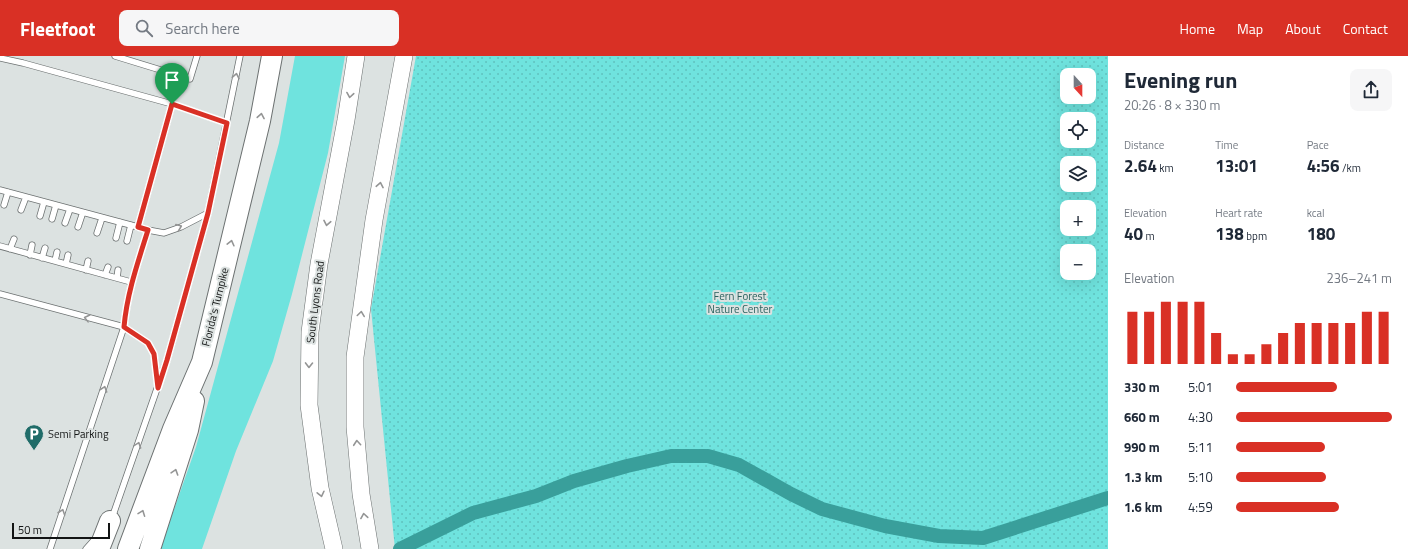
<!DOCTYPE html>
<html lang="en">
<head>
<meta charset="utf-8">
<style>
  body { margin:0; font-family:"Titillium Web",sans-serif; background:#f6f6f7; color:#1f2937; height:100vh; display:flex; flex-direction:column; font-size:15px; white-space:nowrap }
  * { box-sizing:border-box; margin:0 }
  p { font-size:13px; color:#747a83 }
  .icon { flex:none; width:22px; height:22px; fill:none; stroke:currentColor; stroke-width:2; stroke-linecap:round; stroke-linejoin:round }
  .map { position:relative; flex:1; overflow:hidden }
  .details { display:flex; flex-direction:column; background:#fff; width:300px }
  .details>* { flex:none }
  .needle { width:26px; rotate:159deg }
  .tools { position:absolute; left:1060px; top:12px; display:grid; gap:8px }
  .tools a { display:grid; place-items:center; width:36px; height:36px; border-radius:8px; background:#fff; box-shadow:0 4px 16px #0002; font-size:20px }
  .scale { position:absolute; left:12px; bottom:10px; width:98px; box-sizing:border-box; padding-left:4px; border:2px solid #121414; border-top:0; font-size:11px; line-height:14px; white-space:nowrap; color:#121414; -webkit-text-stroke:3px #dce2e1; paint-order:stroke }
  .pin { position:absolute; display:grid; place-items:center; width:34px; height:34px; color:#fff; margin:-41px -17px; border-radius:50% 50% 50% 0; rotate:-45deg; box-shadow:0 0 4px #0007 }
  .pin .icon { rotate:45deg }
  .round { display:grid; place-items:center; flex:none; width:42px; height:42px; border-radius:8px; background:#f6f6f7 }
  .head { display:flex; align-items:center; justify-content:space-between; height:68px; padding:0 16px }
  h1 { font-size:22px; font-weight:700; line-height:30px }
  .metrics { display:grid; grid-template-columns:repeat(3,1fr); gap:6px; height:68px; padding:4px 16px }
  .metrics div { display:grid; align-content:center }
  .metrics b { font-size:17px; font-weight:700 }
  .metrics small { font-size:11px; font-weight:400 }
  .metrics p { font-size:11px }
  .chart { height:112px; padding:8px 16px }
  .chart p { display:flex; justify-content:space-between }
  .chart svg { width:100%; height:72px; margin-top:4px; stroke:#d93025; stroke-width:6 }
  ul { padding:0 16px; list-style:none; font-size:13px }
  li { display:grid; grid-template-columns:64px 48px 1fr; align-items:center; height:30px }
  li i { height:10px; border-radius:5px; background:#d93025 }
  header { display:flex; align-items:center; gap:24px; box-sizing:border-box; height:56px; padding:0 20px; background:#d93025; color:#fff }
  header strong { font-size:19px }
  nav { display:flex; gap:22px; margin-inline-start:auto; font-size:14px }
  .search { width:280px; height:36px; background:#f6f6f7; display:flex; align-items:center; gap:10px; box-sizing:border-box; padding:0 14px; border-radius:8px; color:#747a83; font-size:15px }
  main { display:flex; flex:1; min-height:0 }
  .map>svg:first-child { display:block }
  .grass { fill:#6fe3de }
  .park { fill:url(#park-dots); fill-rule:evenodd }
  .lines { fill:none; stroke-linecap:round; stroke-linejoin:round }
  .canal { stroke:#399f9b; stroke-width:14 }
  .service-casing { stroke:#6c7171; stroke-width:7 }
  .primary-casing { stroke:#6c7171; stroke-width:18 }
  .motorway-casing { stroke:#6c7171; stroke-width:22 }
  .service { stroke:#fff; stroke-width:5.5 }
  .primary { stroke:#fff; stroke-width:17 }
  .motorway { stroke:#fff; stroke-width:20 }
  .oneway { stroke:#949595 }
  .route-casing { stroke:#fff; stroke-width:8 }
  .route { stroke:#d93025; stroke-width:5 }
  .labels { text-anchor:middle; stroke-width:4; stroke-linejoin:round; paint-order:stroke }
  .park-label { font-size:11px; fill:#2b625f; stroke:#dce2e1 }
  .street-label { font-size:11px; fill:#121414; stroke:#dce2e1 }
  .poi-label { font-size:11px; fill:#121414; stroke:#dce2e1; text-anchor:start }
</style>
</head>
<body>
<header>
<strong>Fleetfoot</strong>
<div class="search"><svg class="icon" aria-label="search" viewBox="0 0 24 24"><circle cx="10" cy="10" r="6"/><path d="M15 15l6 6"/></svg>Search here</div>
<nav><a>Home</a><a>Map</a><a>About</a><a>Contact</a></nav>
</header>
<main>
<div class="map">
<svg width="1108" height="493" viewBox="0 0 1108 493">
  <defs>
    <pattern id="park-dots" width="8" height="8" patternUnits="userSpaceOnUse"><rect width="8" height="8" fill="#6fe3de"/><path d="M2 2h.1M6 6h.1" fill="none" stroke="#5fc2be" stroke-width="1.8" stroke-linecap="round"/></pattern>
  </defs>
  <rect width="100%" height="100%" fill="#dce2e1"/>
  <path class="grass" d="M295,0h50l-17,97 -36,141 -19,67 -37,90 -34,98h-42l36,-102 83,-304z"/>
  <path class="park" d="M416,0h692v493h-713l-24,-240zM1067,19h22v22h-22zM1067,63h22v22h-22zM1067,107h22v22h-22zM1067,151h22v22h-22zM1067,195h22v22h-22z"/>
  <g class="lines">
    <path class="canal" d="M400,493l73,-36 63,-17 38,-15 53,-15 44,-10h37l31,9 52,29 31,15 63,17 54,10 44,2 125,-40"/>
    <g class="service-casing">
      <path id="service" d="M115,0l75,23 7,-23
        M0,2l23,5 149,41 55,19
        M0,134l138,37
        M4,149l4,-13
        M21,154l5,-13
        M40,160l4,-14
        M52,163l4,-14
        M65,167l5,-14
        M78,171l5,-15
        M148,174l16,3 17,-6 27,-14
        M97,177l5,-15
        M116,182l4,-16
        M127,185l4,-16
        M0,190l131,36
        M10,193l4,-10
        M30,199l2,-10
        M42,202l3,-10
        M55,205l2,-9
        M66,208l2,-9
        M86,214l2,-9
        M105,219l3,-8
        M117,222l1,-8
        M0,238l124,33 24,16 6,11 4,32
        M112,462l55,-158 41,-147 32,-157
        M50,493l74,-222c3,-34 14,-65 24,-97l-10,-3 34,-123
        M86,493l8,-9"/>
    </g>
    <g class="primary-casing">
      <path id="primary" d="M334,493l-14,-61 -11,-83 1,-73 9,-68 27,-144 10,-64
        M370,493l-9,-55 -6,-67v-70l19,-137 30,-164"/>
    </g>
    <g class="motorway-casing">
      <path id="motorway" d="M99,493l11,-28
        M128,493l45,-120 29,-67 58,-241 12,-65
        M150,493l38,-119 6,-29"/>
    </g>
    <use href="#service" class="service"/>
    <use href="#primary" class="primary"/>
    <use href="#motorway" class="motorway"/>
  </g>
  <defs><path id="oneway-chevron" d="M-2-3.5L2.5 0L-2 3.5" fill="none" stroke-width="1.6" stroke-linecap="round" stroke-linejoin="round"/></defs>
  <g class="oneway">
    <use href="#oneway-chevron" transform="translate(236 20) rotate(-79)"/>
    <use href="#oneway-chevron" transform="translate(350 39) rotate(99)"/>
    <use href="#oneway-chevron" transform="translate(261 60) rotate(-80)"/>
    <use href="#oneway-chevron" transform="translate(380 129) rotate(-79)"/>
    <use href="#oneway-chevron" transform="translate(327 167) rotate(101)"/>
    <use href="#oneway-chevron" transform="translate(179 171) rotate(-22)"/>
    <use href="#oneway-chevron" transform="translate(231 187) rotate(-76)"/>
    <use href="#oneway-chevron" transform="translate(361 258) rotate(-82)"/>
    <use href="#oneway-chevron" transform="translate(87 262) rotate(-166)"/>
    <use href="#oneway-chevron" transform="translate(309 309) rotate(91)"/>
    <use href="#oneway-chevron" transform="translate(104 333) rotate(-71)"/>
    <use href="#oneway-chevron" transform="translate(357 387) rotate(-95)"/>
    <use href="#oneway-chevron" transform="translate(138 389) rotate(-70)"/>
    <use href="#oneway-chevron" transform="translate(175 416) rotate(-72)"/>
    <use href="#oneway-chevron" transform="translate(321 438) rotate(77)"/>
    <use href="#oneway-chevron" transform="translate(62 456) rotate(-71)"/>
    <use href="#oneway-chevron" transform="translate(142 457) rotate(-69)"/>
    <use href="#oneway-chevron" transform="translate(364 460) rotate(-99)"/>
  </g>
  <g class="lines">
    <g class="route-casing">
      <path id="route" d="M172,48l55,19 -19,90 -41,147 -9,28 -4,-34 -6,-11 -24,-16c3,-34 14,-65 24,-97l-10,-3z"/>
    </g>
    <use href="#route" class="route"/>
  </g>
  <defs>
    <g id="parking-pin" transform="scale(1)"><path d="M0 17L-7.5 6A9.5 9.5 0 1 1 7.5 6Z" fill="#206c69" stroke="#dce2e1"/><path d="M-3.5-5.5H1a3.5 3.5 0 0 1 0 7H-1V5.5H-3.5ZM-1-3.4V-.6H.8a1.4 1.4 0 0 0 0-2.8Z" fill="#fff"/></g>
  </defs>
  <g fill-rule="evenodd">
    <use href="#parking-pin" x="34" y="378"/>
  </g>
  <g class="labels">
    <g class="park-label">
      <text x="740" y="244">Fern Forest<tspan x="740" dy="13">Nature Center</tspan></text>
    </g>
    <g class="street-label">
      <text transform="translate(315 246) rotate(-83)" y="4">South Lyons Road</text>
      <text transform="translate(215 251) rotate(-76)" y="4">Florida's Turnpike</text>
    </g>
    <g class="poi-label">
      <text x="48" y="382">Semi Parking</text>
    </g>
  </g>
</svg>
<div class="tools">
<a><svg class="needle" viewBox="-14 -14 28 28"><path d="M0-13l5 13h-10z" fill="#e53935"/><path d="M0 13l5-13h-10z" fill="#747a83"/></svg></a>
<a><svg class="icon" aria-label="locate" viewBox="0 0 24 24"><circle cx="12" cy="12" r="6"/><path d="M12 2v4M12 18v4M2 12h4M18 12h4"/></svg></a>
<a><svg class="icon" aria-label="layers" viewBox="0 0 24 24"><path d="M12 4l9 5-9 5-9-5zM3 14l9 5 9-5"/></svg></a>
<a>+</a>
<a>−</a>
</div>
<div class="scale">50 m</div>
<div class="pin" style="left:172px;top:48px;background:#1e9e55"><svg class="icon" aria-label="arrive" viewBox="0 0 24 24"><path d="M6 21V4h12l-3 4 3 4H6"/></svg></div>
</div>
<section class="details">
<div class="head"><div><h1>Evening run</h1><p>20:26 · 8 × 330 m</p></div><a class="round"><svg class="icon" aria-label="share" viewBox="0 0 24 24"><path d="M12 15V3M7 8l5-5 5 5M5 13v7h14v-7"/></svg></a></div>
<div class="metrics">
<div><p>Distance</p><b>2.64<small> km</small></b></div>
<div><p>Time</p><b>13:01</b></div>
<div><p>Pace</p><b>4:56<small> /km</small></b></div>
</div>
<div class="metrics">
<div><p>Elevation</p><b>40<small> m</small></b></div>
<div><p>Heart rate</p><b>138<small> bpm</small></b></div>
<div><p>kcal</p><b>180</b></div>
</div>
<div class="chart"><p><span>Elevation</span>236–241 m</p>
<svg viewBox="0 0 160 44" preserveAspectRatio="none"><path d="M5 44V12M15 44V12M25 44V6M35 44V6M45 44V6M55 44V25M65 44V38M75 44V38M85 44V32M95 44V25M105 44V19M115 44V19M125 44V19M135 44V19M145 44V12M155 44V12"/></svg>
</div>
<ul>
<li><b>330 m</b>5:01<i style="width:65%"></i></li>
<li><b>660 m</b>4:30<i style="width:100%"></i></li>
<li><b>990 m</b>5:11<i style="width:57%"></i></li>
<li><b>1.3 km</b>5:10<i style="width:58%"></i></li>
<li><b>1.6 km</b>4:59<i style="width:66%"></i></li>
</ul>
</section>
</main>
</body>
</html>
